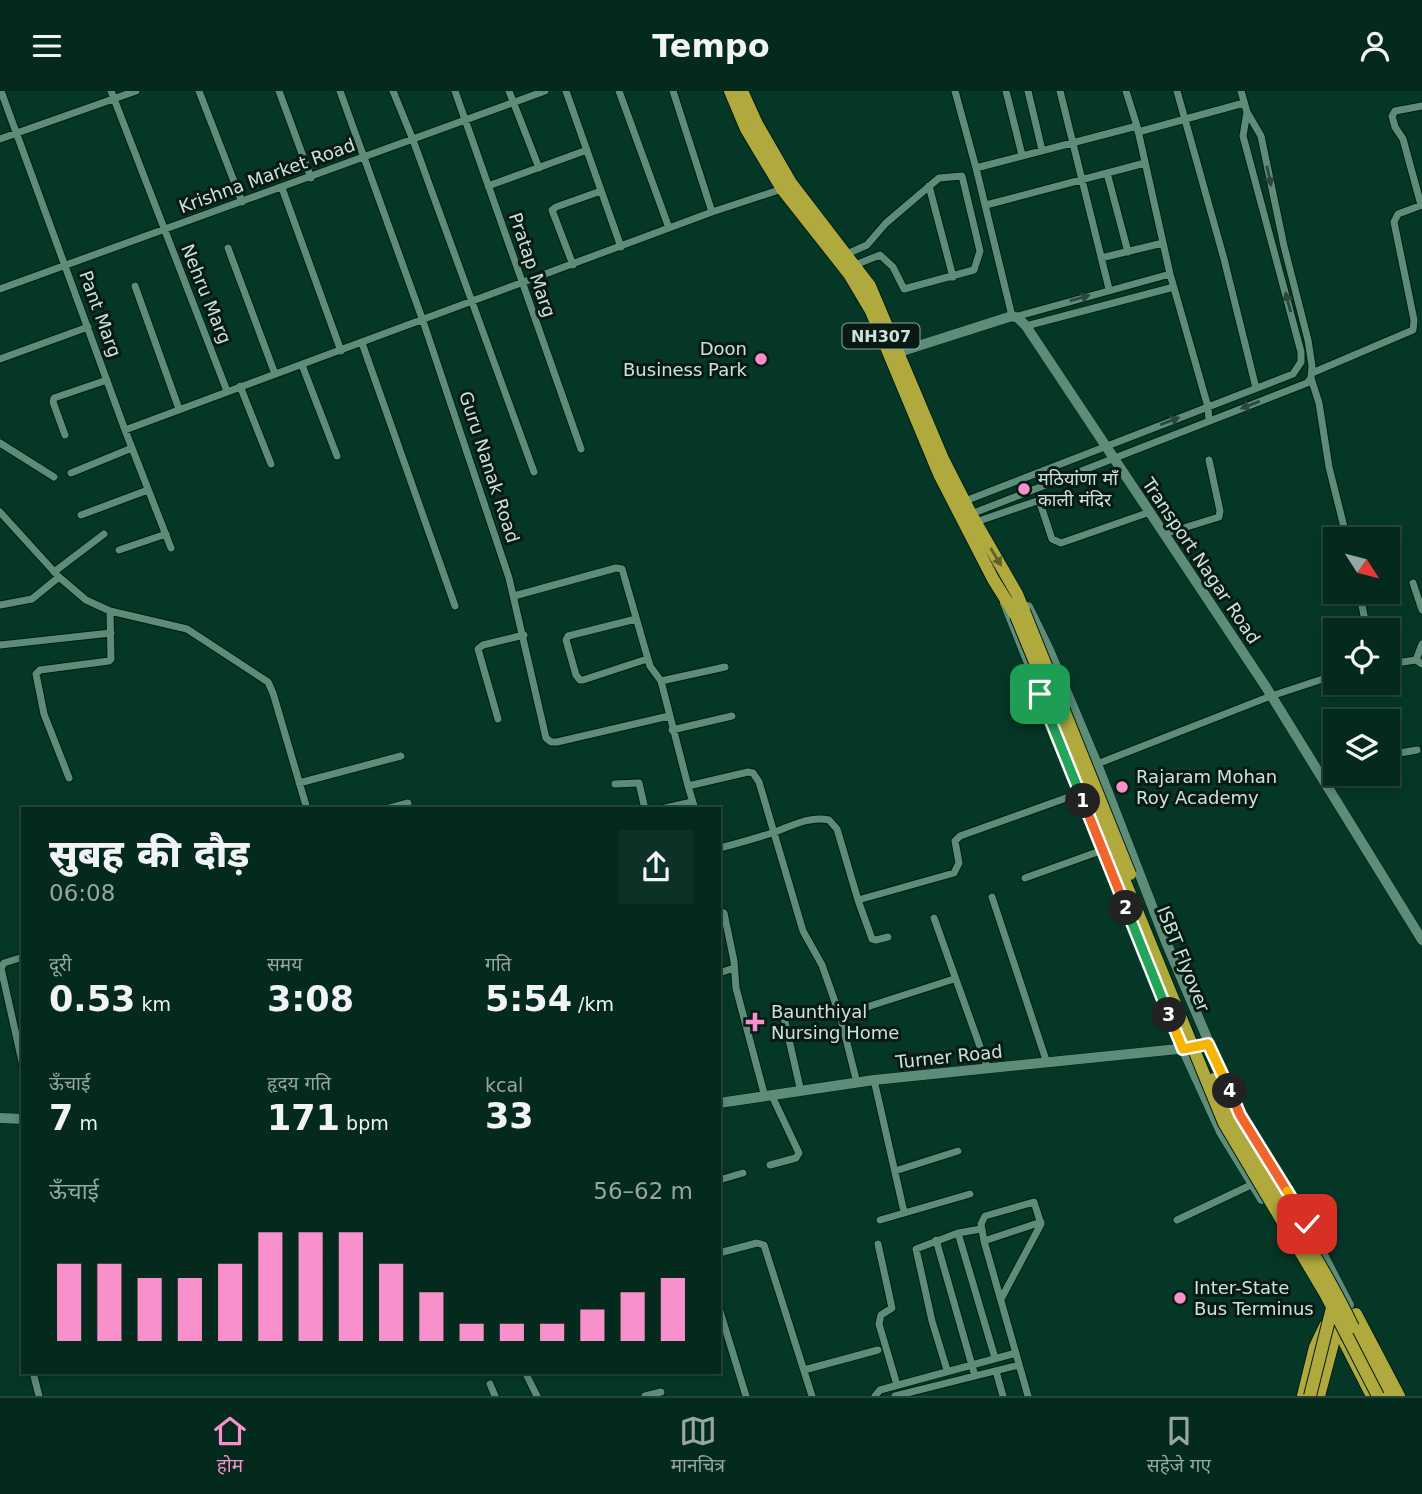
<!DOCTYPE html>
<html lang="hi">
<head>
<meta charset="utf-8">
<style>
  body { margin:0; font-family:"DejaVu Sans","Noto Sans Devanagari",sans-serif; background:#0d3126; color:#f1f3f6; height:100vh; display:flex; flex-direction:column; font-size:26px; white-space:nowrap }
  * { box-sizing:border-box; margin:0 }
  p { font-size:23px; color:#97a6a4 }
  .icon { flex:none; width:38px; height:38px; fill:none; stroke:currentColor; stroke-width:2; stroke-linecap:round; stroke-linejoin:round }
  .map { position:relative; flex:1; overflow:hidden }
  .sheet { position:absolute; left:21px; top:716px; width:700px; height:567px; display:flex; flex-direction:column; background:#04291d; border-radius:0px; box-shadow:0 4px 10px #0003,0 0 0 2px #25453b }
  .sheet>* { flex:none }
  .needle { width:46px; rotate:126deg }
  .buttons { position:absolute; left:1323px; top:436px; display:grid; gap:14px }
  .buttons a { display:grid; place-items:center; width:77px; height:77px; border-radius:0px; background:#04291d; box-shadow:0 4px 10px #0003,0 0 0 2px #25453b; font-size:35px }
  .pin { position:absolute; display:grid; place-items:center; width:60px; height:60px; color:#fff; margin:-30px; border-radius:14px; box-shadow:0 4px 10px #0006 }
  .km { position:absolute; width:35px; height:35px; margin:-18px; border-radius:50%; background:#222; color:#fff; font-size:19px; line-height:35px; text-align:center }
  .round { display:grid; place-items:center; flex:none; width:74px; height:74px; border-radius:0px; background:#0d3126 }
  .headline { display:flex; align-items:center; justify-content:space-between; height:119px; padding:0 28px }
  h1 { font-size:38px; font-weight:800; line-height:52px }
  .figures { display:grid; grid-template-columns:repeat(3,1fr); gap:10px; height:119px; padding:7px 28px }
  .figures div { display:grid; align-content:center }
  .figures b { font-size:35px; font-weight:800 }
  .figures small { font-size:19px; font-weight:400 }
  .figures p { font-size:19px }
  .chart { height:196px; padding:14px 28px }
  .chart p { display:flex; justify-content:space-between }
  .chart svg { width:100%; height:126px; margin-top:7px; stroke:#f890cb; stroke-width:6 }
  header { display:flex; justify-content:space-between; align-items:center; height:91px; padding:0 28px; background:#04291d; font-size:32px; font-weight:800 }
  .tabs { display:flex; justify-content:space-around; align-items:center; height:98px; border-top:2px solid #25453b; background:#04291d; font-size:19px; color:#97a6a4 }
  .tabs a { display:grid; justify-items:center; gap:4px }
  .tabs .on { color:#f890cb }
  .map>svg:first-child { display:block }
  .lines { fill:none; stroke-linecap:round; stroke-linejoin:round }
  .street-casing { stroke:#001d11; stroke-width:9 }
  .secondary-casing { stroke:#001d11; stroke-width:11 }
  .highway-casing { stroke:#001d11; stroke-width:14 }
  .street { stroke:#5d8c78; stroke-width:7 }
  .secondary { stroke:#5d8c78; stroke-width:10 }
  .highway { stroke:#b0aa3e; stroke-width:12 }
  .highway-bridge-casing { stroke:#001d11; stroke-width:14; stroke-linecap:butt }
  .highway-bridge { stroke:#b0aa3e; stroke-width:12 }
  .oneway { fill:#2a483b }
  .oneway2 { fill:#5c6228 }
  .split-1-casing { stroke:#fff; stroke-width:14 }
  .split-2-casing { stroke:#fff; stroke-width:14 }
  .split-3-casing { stroke:#fff; stroke-width:14 }
  .split-4-casing { stroke:#fff; stroke-width:14 }
  .split-5-casing { stroke:#fff; stroke-width:14 }
  .split-6-casing { stroke:#fff; stroke-width:14 }
  .split-1 { stroke:#22a559; stroke-width:9 }
  .split-2 { stroke:#f0652b; stroke-width:9 }
  .split-3 { stroke:#22a559; stroke-width:9 }
  .split-4 { stroke:#f5b400; stroke-width:9 }
  .split-5 { stroke:#f0652b; stroke-width:9 }
  .split-6 { stroke:#f5b400; stroke-width:9 }
  .poi-dot { fill:#f890cb; stroke:#081a13; stroke-width:2.5 }
  .labels { text-anchor:middle; stroke-width:6; stroke-linejoin:round; paint-order:stroke }
  .shield { fill:#081a13; stroke:#90a79d; stroke-width:2 }
  .shield-label { font-size:16px; font-weight:bold; fill:#cbe3d8 }
  .street-label { font-size:18px; fill:#cbe3d8; stroke:#081a13 }
  .poi-label { font-size:18px; fill:#cbe3d8; stroke:#081a13; text-anchor:start }
</style>
</head>
<body>
<header><svg class="icon" aria-label="menu" viewBox="0 0 24 24"><path d="M4 6h16M4 12h16M4 18h16"/></svg>Tempo<svg class="icon" aria-label="person" viewBox="0 0 24 24"><circle cx="12" cy="8" r="4"/><path d="M4 21q1-7 8-7t8 7"/></svg></header>
<div class="map">
<svg width="1422" height="1305" viewBox="0 0 1422 1305">
  <rect width="100%" height="100%" fill="#053727"/>
  <g class="lines">
    <g class="street-casing">
      <path id="street" d="M1,0l124,339 46,118
        M111,0l116,300
        M199,0l43,111
        M279,0l32,87
        M340,0l83,230 86,257 37,160 5,4h6l112,-26
        M393,0l20,49 121,332
        M455,0l126,358
        M509,0l30,77
        M566,0l55,156
        M619,0l50,137
        M673,0l39,121
        M955,0l21,77 36,148
        M1006,0l16,64
        M1028,0l14,59
        M1060,0l49,198
        M1126,0l11,35 33,148 38,133 1,13
        M1177,0l47,168 32,129
        M1241,0l6,21 14,24 23,110 24,94 4,26 -1,12 8,25 10,64 18,72
        M1138,41l106,-29
        M0,48l136,-48
        M976,77l161,-42
        M1107,82l21,79
        M488,95l99,-36
        M929,95l24,91
        M282,97l59,163
        M986,114l159,-42
        M1421,114l-18,-66 -8,-12 -3,-11 3,-5 27,-5
        M228,157l47,126
        M847,163l20,-9 19,-22 53,-45 23,-2 18,75 -6,19 -70,19 -11,-22 -13,-12 -25,10
        M1101,167l62,-15
        M573,174l-21,-55 4,-3 45,-16
        M135,195l44,123
        M0,198l545,-198
        M1015,226l155,-43
        M1026,235l148,-39
        M362,252l93,263
        M0,268l88,-32
        M302,274l35,91
        M1312,282l101,-43 1,-10 -20,-98 4,-8 24,-9
        M240,295l31,78
        M125,339l587,-218 70,-23
        M65,344l-12,-33 1,-4 53,-18
        M0,352l54,34
        M71,382l61,-25
        M965,410l328,-127 8,-12v-10l-58,-216 4,-24
        M0,421l59,65 27,23 24,11 77,18 81,53 5,11 34,116
        M971,423l336,-131 4,-5
        M81,424l67,-25
        M976,431l61,-21 3,2 12,36 9,4 89,-31
        M1164,443l55,-17 1,-6 -11,-51
        M119,459l47,-16
        M54,481l50,-38
        M1413,492l9,27
        M1359,500l8,39
        M514,505l102,-28 6,1 28,97 11,15 27,105 60,-14 5,1 6,9 44,149 19,34 19,54 16,64
        M0,514l32,-6 27,-22
        M636,528l-68,17 -2,4 10,35 4,5h3l64,-21
        M0,554l111,-12
        M1416,569l6,-16
        M1388,573l28,-4 6,4
        M661,590l64,-14
        M498,628l-20,-70 5,-4 41,-10
        M672,639l60,-14
        M1388,664l29,-5
        M1097,673l174,-68 64,-21
        M1323,686l12,-5
        M69,687l-25,-64 -8,-40 4,-4 69,-9 2,-2 -1,-48
        M299,692l102,-27
        M615,693l24,-1 6,26
        M688,695l7,23
        M386,718l22,-6
        M661,718l31,-7
        M719,757c17,-4 33,-9 50,-14 19,-6 39,-19 60,-14l8,9 21,71
        M1025,787l78,-28
        M992,806l55,166
        M719,820l5,2 10,48 2,27 29,109
        M934,827l54,151
        M888,846l-12,3 -4,-1 -14,-39 96,-27 5,-10 -4,-22 5,-5 120,-43
        M23,866l-19,6 -3,5 22,98
        M719,882l15,-5
        M782,918l19,83
        M841,928l29,-13 84,-27
        M874,989l30,132
        M770,1074l26,-7 3,-5 -27,-57
        M895,1080l63,-20
        M719,1089l24,-7
        M880,1129l90,-26
        M1177,1129l76,-36
        M958,1142l37,125
        M936,1149l39,136
        M984,1150l57,-19
        M878,1153l14,64 -11,7 -2,9 18,61
        M719,1162l38,-10 7,2 48,151
        M1001,1208l40,-75 -7,-22 -49,14 -4,8 3,17 44,155
        M719,1217l27,88
        M804,1279l74,-20
        M947,1279l-15,-49 -16,-72 42,-16 23,-4
        M996,1280l7,25
        M33,1281l6,24
        M525,1281l12,24
        M490,1293l5,12
        M645,1305l16,-4
        M875,1305l5,-6 136,-37
        M895,1305l124,-31"/>
    </g>
    <g class="secondary-casing">
      <path id="secondary" d="M893,263l119,-38 6,2 8,8 240,361 156,253
        M1005,512l178,446 38,83 41,67
        M1028,516l21,43 48,114 69,178 74,173 67,109 42,81
        M719,1012l155,-23 314,-32
        M0,1027l23,1"/>
    </g>
    <g class="highway-casing">
      <path id="highway" d="M730,0l16,38 36,60 67,85 22,37 68,163 54,105 23,37
        M742,0l15,33 34,59 79,103 73,173 28,55 46,80 7,17
        M1356,1223l43,82
        M1353,1236l36,69
        M1345,1252l27,53
        M1303,1305l12,-49 10,-21
        M1319,1305l18,-68"/>
    </g>
    <use href="#street" class="street"/>
    <use href="#secondary" class="secondary"/>
    <use href="#highway" class="highway"/>
    <g class="highway-bridge-casing">
      <path id="highway-bridge" d="M1024,520l106,263
        M1016,525l208,507 102,172 52,101
        M1214,988c39,86 98,162 139,248
        M1310,1305l22,-88"/>
    </g>
    <use href="#highway-bridge" class="highway-bridge"/>
  </g>
  <defs><path id="oneway-solid" d="M-6-.8H1V-3.2L6.5 0L1 3.2V.8H-6Z" transform="scale(1.75)"/></defs>
  <g class="oneway">
    <use href="#oneway-solid" transform="translate(1269 85) rotate(78)"/>
    <use href="#oneway-solid" transform="translate(1080 207) rotate(-16)"/>
    <use href="#oneway-solid" transform="translate(1288 211) rotate(-105)"/>
    <use href="#oneway-solid" transform="translate(1250 314) rotate(159)"/>
    <use href="#oneway-solid" transform="translate(1170 330) rotate(-21)"/>
  </g>
  <use class="oneway2" href="#oneway-solid" transform="translate(996 466) rotate(59)"/>
  <g class="lines">
    <g class="split-1-casing">
      <path id="split-1" d="M1040,603l43,107"/>
    </g>
    <g class="split-2-casing">
      <path id="split-2" d="M1083,710l43,107"/>
    </g>
    <g class="split-3-casing">
      <path id="split-3" d="M1126,817l43,107"/>
    </g>
    <g class="split-4-casing">
      <path id="split-4" d="M1169,924l14,34 25,-5 22,47"/>
    </g>
    <g class="split-5-casing">
      <path id="split-5" d="M1230,1000l10,24 47,76"/>
    </g>
    <g class="split-6-casing">
      <path id="split-6" d="M1287,1100l20,33"/>
    </g>
    <use href="#split-1" class="split-1"/>
    <use href="#split-2" class="split-2"/>
    <use href="#split-3" class="split-3"/>
    <use href="#split-4" class="split-4"/>
    <use href="#split-5" class="split-5"/>
    <use href="#split-6" class="split-6"/>
  </g>
  <g class="poi-dot">
    <circle cx="761" cy="268" r="7"/>
    <circle cx="1024" cy="398" r="7"/>
    <circle cx="1122" cy="696" r="7"/>
    <path d="M751.5 920.5h7v7h7v7h-7v7h-7v-7h-7v-7h7z"/>
    <circle cx="1180" cy="1207" r="7"/>
  </g>
  <g class="labels">
    <rect class="shield" x="842.5" y="232.5" width="77" height="25" rx="5"/>
    <g class="shield-label">
      <text x="881" y="251">NH307</text>
    </g>
    <g class="street-label">
      <text transform="translate(267 85) rotate(-20)" y="6">Krishna Market Road</text>
      <text transform="translate(532 174) rotate(71)" y="6">Pratap Marg</text>
      <text transform="translate(206 203) rotate(68)" y="6">Nehru Marg</text>
      <text transform="translate(100 223) rotate(70)" y="6">Pant Marg</text>
      <text transform="translate(489 376) rotate(72)" y="6">Guru Nanak Road</text>
      <text transform="translate(1201 470) rotate(56)" y="6">Transport Nagar Road</text>
      <text transform="translate(1183 868) rotate(68)" y="6">ISBT Flyover</text>
      <text transform="translate(949 966) rotate(-6)" y="6">Turner Road</text>
    </g>
    <g class="poi-label">
      <text x="747" y="264" text-anchor="end">Doon<tspan x="747" dy="21">Business Park</tspan></text>
      <text x="1038" y="394">मठियांणा माँ<tspan x="1038" dy="21">काली मंदिर</tspan></text>
      <text x="1136" y="692">Rajaram Mohan<tspan x="1136" dy="21">Roy Academy</tspan></text>
      <text x="771" y="927">Baunthiyal<tspan x="771" dy="21">Nursing Home</tspan></text>
      <text x="1194" y="1203">Inter-State<tspan x="1194" dy="21">Bus Terminus</tspan></text>
    </g>
  </g>
</svg>
<div class="buttons">
<a><svg class="needle" viewBox="-14 -14 28 28"><path d="M0-13l5 13h-10z" fill="#e53935"/><path d="M0 13l5-13h-10z" fill="#97a6a4"/></svg></a>
<a><svg class="icon" aria-label="locate" viewBox="0 0 24 24"><circle cx="12" cy="12" r="6"/><path d="M12 2v4M12 18v4M2 12h4M18 12h4"/></svg></a>
<a><svg class="icon" aria-label="layers" viewBox="0 0 24 24"><path d="M12 4l9 5-9 5-9-5zM3 14l9 5 9-5"/></svg></a>
</div>
<div class="pin" style="left:1040px;top:603px;background:#1e9e55"><svg class="icon" aria-label="arrive" viewBox="0 0 24 24"><path d="M6 21V4h12l-3 4 3 4H6"/></svg></div>
<div class="pin" style="left:1307px;top:1133px;background:#d93025"><svg class="icon" aria-label="check" viewBox="0 0 24 24"><path d="M5 12l5 5 9-10"/></svg></div>
<b class="km" style="left:1083px;top:710px">1</b>
<b class="km" style="left:1126px;top:817px">2</b>
<b class="km" style="left:1169px;top:924px">3</b>
<b class="km" style="left:1230px;top:1000px">4</b>
<section class="sheet">
<div class="headline"><div><h1>सुबह की दौड़</h1><p>06:08</p></div><a class="round"><svg class="icon" aria-label="share" viewBox="0 0 24 24"><path d="M12 15V3M7 8l5-5 5 5M5 13v7h14v-7"/></svg></a></div>
<div class="figures">
<div><p>दूरी</p><b>0.53<small> km</small></b></div>
<div><p>समय</p><b>3:08</b></div>
<div><p>गति</p><b>5:54<small> /km</small></b></div>
</div>
<div class="figures">
<div><p>ऊँचाई</p><b>7<small> m</small></b></div>
<div><p>हृदय गति</p><b>171<small> bpm</small></b></div>
<div><p>kcal</p><b>33</b></div>
</div>
<div class="chart"><p><span>ऊँचाई</span>56–62 m</p>
<svg viewBox="0 0 160 44" preserveAspectRatio="none"><path d="M5 44V17M15 44V17M25 44V22M35 44V22M45 44V17M55 44V6M65 44V6M75 44V6M85 44V17M95 44V27M105 44V38M115 44V38M125 44V38M135 44V33M145 44V27M155 44V22"/></svg>
</div>
</section>
</div>
<nav class="tabs">
<a class="on"><svg class="icon" aria-label="home" viewBox="0 0 24 24"><path d="M3 11l9-7 9 7M6 9v11h12V9"/></svg>होम</a>
<a><svg class="icon" aria-label="map" viewBox="0 0 24 24"><path d="M3 6l6-2 6 2 6-2v14l-6 2-6-2-6 2zM9 4v14M15 6v14"/></svg>मानचित्र</a>
<a><svg class="icon" aria-label="saved" viewBox="0 0 24 24"><path d="M7 4h10v16l-5-4-5 4z"/></svg>सहेजे गए</a>
</nav>
</body>
</html>
